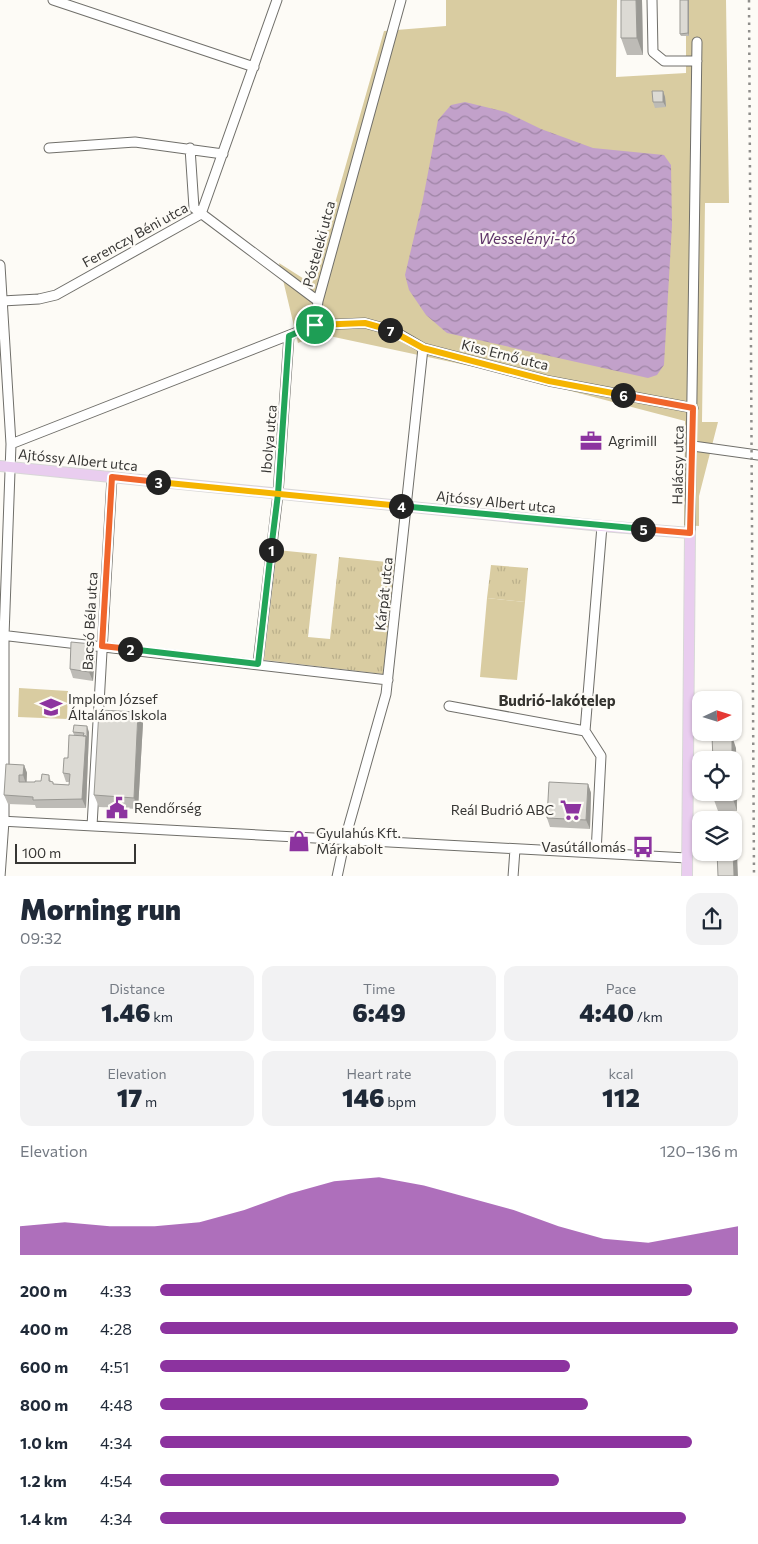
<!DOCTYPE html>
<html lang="en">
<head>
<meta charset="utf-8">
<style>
  body { margin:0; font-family:Commissioner,sans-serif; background:#f2f2f3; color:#1f2937; height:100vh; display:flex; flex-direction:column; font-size:19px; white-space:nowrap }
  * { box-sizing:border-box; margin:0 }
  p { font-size:16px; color:#747a83 }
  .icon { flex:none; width:28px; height:28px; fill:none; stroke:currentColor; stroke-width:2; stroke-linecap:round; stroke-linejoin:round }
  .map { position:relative; height:876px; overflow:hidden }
  .side { display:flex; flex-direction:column; background:#fff; flex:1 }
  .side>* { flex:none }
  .needle { width:32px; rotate:86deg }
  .buttons { position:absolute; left:692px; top:691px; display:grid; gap:10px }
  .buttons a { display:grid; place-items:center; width:50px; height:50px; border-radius:10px; background:#fff; box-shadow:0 1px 4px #0004; font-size:25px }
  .scale { position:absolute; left:15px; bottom:12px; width:121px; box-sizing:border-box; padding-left:5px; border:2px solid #373634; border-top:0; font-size:14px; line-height:18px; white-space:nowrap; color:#373634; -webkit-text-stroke:4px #fdfbf6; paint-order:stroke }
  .pin { position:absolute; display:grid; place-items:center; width:42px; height:42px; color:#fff; margin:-21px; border:2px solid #fff; border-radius:50%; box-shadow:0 1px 5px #0007 }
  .km { position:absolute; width:25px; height:25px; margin:-12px; border-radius:50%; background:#222; color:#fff; font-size:14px; line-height:25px; text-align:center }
  .round { display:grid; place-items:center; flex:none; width:52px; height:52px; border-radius:15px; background:#f2f2f3 }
  .summary { display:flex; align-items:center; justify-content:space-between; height:85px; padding:0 20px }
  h1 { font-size:28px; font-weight:800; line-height:38px }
  .figures { display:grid; grid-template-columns:repeat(3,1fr); gap:8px; height:85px; padding:5px 20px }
  .figures div { display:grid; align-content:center; border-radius:12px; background:#f2f2f3; text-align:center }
  .figures b { font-size:25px; font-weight:800 }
  .figures small { font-size:14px; font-weight:400 }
  .figures p { font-size:14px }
  .chart { height:140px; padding:10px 20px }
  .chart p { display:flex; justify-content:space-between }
  .chart svg { width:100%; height:90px; margin-top:5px; fill:#8c339f; opacity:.7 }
  ul { padding:0 20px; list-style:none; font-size:16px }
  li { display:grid; grid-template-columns:80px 60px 1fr; align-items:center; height:38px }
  li i { height:12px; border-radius:6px; background:#8c339f }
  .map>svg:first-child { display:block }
  .grass { fill:#d9cca1 }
  .park { fill:url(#park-tufts) }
  .water { fill:url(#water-waves) }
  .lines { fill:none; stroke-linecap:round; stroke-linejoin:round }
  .minor-casing { stroke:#706f6a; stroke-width:11 }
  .major-casing { stroke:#d7d7d6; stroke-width:12 }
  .minor { stroke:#fff; stroke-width:9 }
  .major { stroke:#e9cdef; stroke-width:10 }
  .rail { stroke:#8f8e8b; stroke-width:2.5; stroke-dasharray:2.5 5; stroke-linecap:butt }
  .wall { fill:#bdbbb6 }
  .shaded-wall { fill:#9a9994 }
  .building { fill:#dcdad4; stroke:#9a9994 }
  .split-1-casing { stroke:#fff; stroke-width:10 }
  .split-2-casing { stroke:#fff; stroke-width:10 }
  .split-3-casing { stroke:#fff; stroke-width:10 }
  .split-4-casing { stroke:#fff; stroke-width:10 }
  .split-5-casing { stroke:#fff; stroke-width:10 }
  .split-6-casing { stroke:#fff; stroke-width:10 }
  .split-7-casing { stroke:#fff; stroke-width:10 }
  .split-8-casing { stroke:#fff; stroke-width:10 }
  .split-1 { stroke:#22a559; stroke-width:6 }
  .split-2 { stroke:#22a559; stroke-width:6 }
  .split-3 { stroke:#f0652b; stroke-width:6 }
  .split-4 { stroke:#f5b400; stroke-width:6 }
  .split-5 { stroke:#22a559; stroke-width:6 }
  .split-6 { stroke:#f0652b; stroke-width:6 }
  .split-7 { stroke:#f5b400; stroke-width:6 }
  .split-8 { stroke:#f5b400; stroke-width:6 }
  .labels { text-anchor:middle; stroke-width:4.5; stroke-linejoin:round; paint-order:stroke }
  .street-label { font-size:14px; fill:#373634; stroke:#fdfbf6 }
  .poi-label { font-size:14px; fill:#373634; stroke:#fdfbf6; text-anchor:start }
  .water-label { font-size:15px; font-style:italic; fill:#5e3368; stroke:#fdfbf6 }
  .neighbourhood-label { font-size:15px; font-weight:bold; fill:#34332f; stroke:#fdfbf6 }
</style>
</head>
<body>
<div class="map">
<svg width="758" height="877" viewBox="0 0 758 877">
  <defs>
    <pattern id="park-tufts" width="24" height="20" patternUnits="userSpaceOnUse" patternTransform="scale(1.25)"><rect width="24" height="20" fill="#d9cca1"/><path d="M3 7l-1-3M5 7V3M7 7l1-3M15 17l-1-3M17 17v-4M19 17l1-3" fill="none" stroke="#bbb08b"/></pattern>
    <pattern id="water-waves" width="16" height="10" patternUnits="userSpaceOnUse" patternTransform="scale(1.25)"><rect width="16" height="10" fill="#c2a1ca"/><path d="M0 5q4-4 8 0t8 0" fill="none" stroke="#9e84a5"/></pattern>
  </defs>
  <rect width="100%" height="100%" fill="#fdfbf6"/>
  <path class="grass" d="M446,0h171l-1,77 70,-4v-73h40l3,203h-24l-3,219h16l-19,74v30l-15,-1 1,-104 -187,-49 -178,-38 -22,9 -19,-80 33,21 72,-253 62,-5z
    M487,598l38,4 -8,78 -37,-3z
    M19,688l49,3 -1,28 -49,-2z"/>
  <path class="park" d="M277,550l40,4 -9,83 22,2 9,-82 57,6 -13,111 -119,-14z
    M491,565l37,3 -3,34 -38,-4z"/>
  <path class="water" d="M465,102l41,10 35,17 52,19 71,7 7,10 1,60 -8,140 -7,10 -9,3 -201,-45 -21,-18 -17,-25 -4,-15 18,-76 15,-79 13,-15z"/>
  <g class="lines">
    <g class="minor-casing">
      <path id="minor" d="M53,0l201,67
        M652,0l1,52 11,9h33
        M49,148l86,-6 88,12
        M190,148l4,60 124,93
        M201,214l76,-214
        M0,265l11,179 -7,192v185l-4,56
        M2,301l37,-2 17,-4 145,-81
        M315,325l3,-24 83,-301
        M11,444l304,-119 50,-2 29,8 29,17 126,33 144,27
        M693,446l65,9
        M690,533l7,-491
        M0,635l388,45
        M258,663l20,-169 11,-158
        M449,706l136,25
        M0,821l687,37
        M92,826l20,-349
        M596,853l5,-97 -16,-25 17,-205
        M337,877l8,-38 41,-145 37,-346
        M513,877l2,-28"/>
    </g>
    <g class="major-casing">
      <path id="major" d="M0,466l602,60 88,7 -3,344"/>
    </g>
    <use href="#minor" class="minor"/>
    <use href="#major" class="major"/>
    <path class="rail" d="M749,0l5,877"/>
  </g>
  <path class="wall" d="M621,0h21l1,55h-16l-6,-17z
    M680,0l9,36h-8l-1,-2z
    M663,91l2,6 1,10 -11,1 -2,-6z
    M95,653l-2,28 -20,-3 -3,-9z
    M143,723l-5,86 -39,-2 -5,-12z
    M73,732h16l-3,76h-50l-1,-3 -27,-1 -4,-9 20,-30 3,8v9h8l6,-1 8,-6 2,7 3,2 15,1v-3h-3l-3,-9 11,-38z
    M736,748l1,63h-19l-4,-11z
    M588,784l3,9 -1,36 -40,-2 -3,-9z"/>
  <path class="shaded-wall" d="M636,0h6l1,55 -6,-17z
    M688,0h1v36l-1,-3z
    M663,91l2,6 1,10 -3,-5z
    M92,644l3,9 -2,28 -4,-9z
    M138,712l5,11 -5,86 -4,-11z
    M87,726l2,6 -3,76 -4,-9 3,-60z
    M732,736l4,12 1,63 -4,-12 1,-39h-2z
    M24,765l3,8 -1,11 -3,-9z
    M588,784l3,9 -1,36 -4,-9z
    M734,821l2,7 2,49h-4z"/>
  <path class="building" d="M621,0h15l1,38h-16z
    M680,0h8v33l-8,1z
    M652,91h11v11h-10z
    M71,642l21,2 -3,28 -19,-3z
    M99,710l39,2 -4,86 -40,-3z
    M74,725l13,1v13l-1,-3h-3l1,-3 -11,-1z
    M69,735l17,1 -4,63 -49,1v-3l-29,-2 2,-31 18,1 -1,10h-4v7h16v-1h6l1,-7 7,1v6l4,1v2l16,1 1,-11 -7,-1 1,-15h4z
    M712,736h20v24h-19z
    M549,782l39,2 -2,36 -39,-2z
    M714,792h19v7l-19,1z
    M716,817h16v3h-16z
    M717,852h16l1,24h-16z"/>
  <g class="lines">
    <g class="split-1-casing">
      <path id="split-1" d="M271,550l7,-56 11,-158 26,-11"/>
    </g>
    <g class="split-2-casing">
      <path id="split-2" d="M130,649l128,15 13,-114"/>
    </g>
    <g class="split-3-casing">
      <path id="split-3" d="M130,649l-28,-3 10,-169 46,5"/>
    </g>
    <g class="split-4-casing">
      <path id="split-4" d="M158,482l243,24"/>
    </g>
    <g class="split-5-casing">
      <path id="split-5" d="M401,506l242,23"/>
    </g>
    <g class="split-6-casing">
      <path id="split-6" d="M623,395l70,13 -3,125 -47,-4"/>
    </g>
    <g class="split-7-casing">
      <path id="split-7" d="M390,330l33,18 126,33 74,14"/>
    </g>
    <g class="split-8-casing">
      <path id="split-8" d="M315,325l50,-2 25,7"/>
    </g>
    <use href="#split-1" class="split-1"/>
    <use href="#split-2" class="split-2"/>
    <use href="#split-3" class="split-3"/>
    <use href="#split-4" class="split-4"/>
    <use href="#split-5" class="split-5"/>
    <use href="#split-6" class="split-6"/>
    <use href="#split-7" class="split-7"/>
    <use href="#split-8" class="split-8"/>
  </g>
  <defs>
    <g id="office-bare" transform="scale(1.725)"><path d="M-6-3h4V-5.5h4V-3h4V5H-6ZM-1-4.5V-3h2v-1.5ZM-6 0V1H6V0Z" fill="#8c339f" stroke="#fdfbf6" stroke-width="2.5" paint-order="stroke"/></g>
    <g id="school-bare" transform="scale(1.725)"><path d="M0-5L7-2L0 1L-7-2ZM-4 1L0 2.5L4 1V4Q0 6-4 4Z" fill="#8c339f" stroke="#fdfbf6" stroke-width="2.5" paint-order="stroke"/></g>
    <g id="civic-bare" transform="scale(1.725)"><path d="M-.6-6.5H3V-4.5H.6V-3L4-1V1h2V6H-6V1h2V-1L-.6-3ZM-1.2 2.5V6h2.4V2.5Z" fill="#8c339f" stroke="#fdfbf6" stroke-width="2.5" paint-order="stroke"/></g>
    <g id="supermarket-bare" transform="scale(1.725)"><path d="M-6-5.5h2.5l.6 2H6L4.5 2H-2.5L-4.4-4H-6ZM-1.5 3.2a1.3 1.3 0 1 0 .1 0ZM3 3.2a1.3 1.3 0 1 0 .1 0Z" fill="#8c339f" stroke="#fdfbf6" stroke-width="2.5" paint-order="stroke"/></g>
    <g id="shop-bare" transform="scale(1.725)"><path d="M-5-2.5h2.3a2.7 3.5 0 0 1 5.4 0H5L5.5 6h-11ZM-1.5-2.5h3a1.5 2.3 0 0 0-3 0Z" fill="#8c339f" stroke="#fdfbf6" stroke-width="2.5" paint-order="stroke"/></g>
    <g id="bus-bare" transform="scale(1.725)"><path d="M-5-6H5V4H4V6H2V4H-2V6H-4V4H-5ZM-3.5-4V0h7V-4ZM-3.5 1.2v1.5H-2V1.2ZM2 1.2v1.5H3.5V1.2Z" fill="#8c339f" stroke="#fdfbf6" stroke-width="2.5" paint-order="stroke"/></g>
  </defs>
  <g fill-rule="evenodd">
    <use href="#office-bare" x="591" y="441"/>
    <use href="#school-bare" x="51" y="707"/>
    <use href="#civic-bare" x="117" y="808"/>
    <use href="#supermarket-bare" x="571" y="810"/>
    <use href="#shop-bare" x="299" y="841"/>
    <use href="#bus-bare" x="643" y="847"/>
  </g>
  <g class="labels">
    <g class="street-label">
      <text transform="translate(135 235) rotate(-29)" y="5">Ferenczy Béni utca</text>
      <text transform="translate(319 244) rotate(-75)" y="5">Pósteleki utca</text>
      <text transform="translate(505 355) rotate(14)" y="5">Kiss Ernő utca</text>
      <text transform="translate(269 439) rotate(-85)" y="5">Ibolya utca</text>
      <text transform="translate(78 460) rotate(6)" y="5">Ajtóssy Albert utca</text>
      <text transform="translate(678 465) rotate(-89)" y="5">Halácsy utca</text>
      <text transform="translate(496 502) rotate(6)" y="5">Ajtóssy Albert utca</text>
      <text transform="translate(384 594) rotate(-84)" y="5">Kárpát utca</text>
      <text transform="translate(90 621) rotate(-87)" y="5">Bacsó Béla utca</text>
    </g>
    <g class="poi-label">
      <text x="608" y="446">Agrimill</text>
      <text x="68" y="704">Implom József<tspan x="68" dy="16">Általános Iskola</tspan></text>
      <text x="134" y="813">Rendőrség</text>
      <text x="554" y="815" text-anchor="end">Reál Budrió ABC</text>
      <text x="316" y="838">Gyulahús Kft.<tspan x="316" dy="16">Márkabolt</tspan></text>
      <text x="626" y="852" text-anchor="end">Vasútállomás</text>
    </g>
    <g class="water-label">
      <text x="527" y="244">Wesselényi-tó</text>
    </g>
    <g class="neighbourhood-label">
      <text x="557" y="706">Budrió-lakótelep</text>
    </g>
  </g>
</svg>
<div class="buttons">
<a><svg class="needle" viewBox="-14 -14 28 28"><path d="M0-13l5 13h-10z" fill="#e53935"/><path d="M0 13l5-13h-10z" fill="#747a83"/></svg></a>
<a><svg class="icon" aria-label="locate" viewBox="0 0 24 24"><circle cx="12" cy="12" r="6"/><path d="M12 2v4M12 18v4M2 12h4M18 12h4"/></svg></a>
<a><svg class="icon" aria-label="layers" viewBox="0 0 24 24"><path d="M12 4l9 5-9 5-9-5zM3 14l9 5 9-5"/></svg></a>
</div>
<div class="scale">100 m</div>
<div class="pin" style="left:315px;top:325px;background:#1e9e55"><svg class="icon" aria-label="arrive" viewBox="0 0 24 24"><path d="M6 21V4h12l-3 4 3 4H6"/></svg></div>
<b class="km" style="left:271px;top:550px">1</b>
<b class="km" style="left:130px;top:649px">2</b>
<b class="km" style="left:158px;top:482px">3</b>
<b class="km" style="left:401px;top:506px">4</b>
<b class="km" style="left:643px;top:529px">5</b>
<b class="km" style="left:623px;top:395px">6</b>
<b class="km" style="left:390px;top:330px">7</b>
</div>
<section class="side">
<div class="summary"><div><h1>Morning run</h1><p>09:32</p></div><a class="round"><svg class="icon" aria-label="share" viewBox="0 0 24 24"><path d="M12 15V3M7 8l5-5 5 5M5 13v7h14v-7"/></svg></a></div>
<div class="figures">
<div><p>Distance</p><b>1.46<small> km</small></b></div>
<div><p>Time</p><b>6:49</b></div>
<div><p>Pace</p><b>4:40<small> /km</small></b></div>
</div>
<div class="figures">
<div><p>Elevation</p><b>17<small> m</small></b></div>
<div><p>Heart rate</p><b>146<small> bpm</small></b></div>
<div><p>kcal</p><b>112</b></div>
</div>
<div class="chart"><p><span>Elevation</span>120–136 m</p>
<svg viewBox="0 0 160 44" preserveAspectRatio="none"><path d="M0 44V30L10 28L20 30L30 30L40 28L50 22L60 14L70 8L80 6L90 10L100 16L110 22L120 30L130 36L140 38L150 34L160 30V44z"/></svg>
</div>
<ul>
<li><b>200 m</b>4:33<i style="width:92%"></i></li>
<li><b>400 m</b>4:28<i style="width:100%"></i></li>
<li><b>600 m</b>4:51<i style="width:71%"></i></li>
<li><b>800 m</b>4:48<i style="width:74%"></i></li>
<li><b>1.0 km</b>4:34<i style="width:92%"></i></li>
<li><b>1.2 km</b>4:54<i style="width:69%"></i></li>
<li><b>1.4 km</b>4:34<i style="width:91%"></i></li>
</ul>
</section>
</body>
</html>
